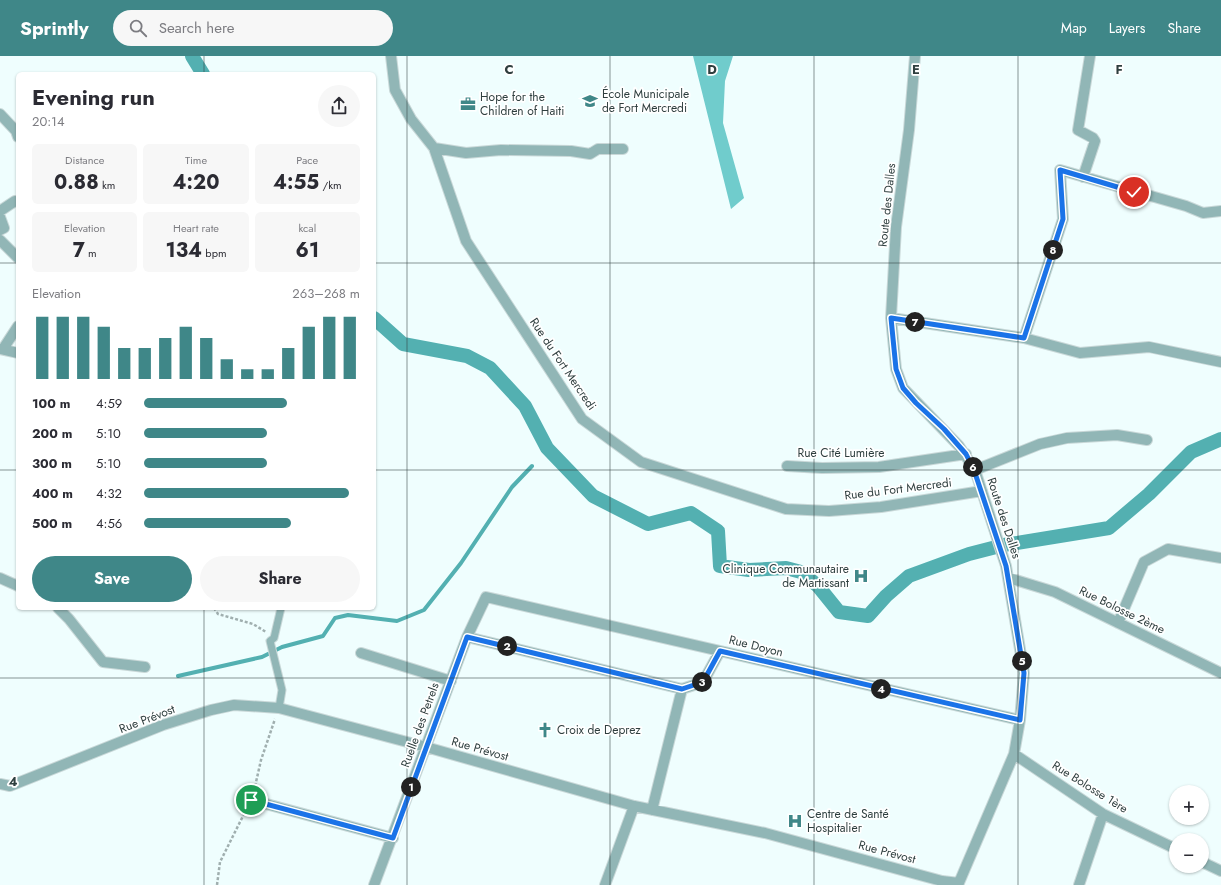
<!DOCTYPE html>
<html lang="en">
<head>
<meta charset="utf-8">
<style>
  body { margin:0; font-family:Jost,sans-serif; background:#f7f7f7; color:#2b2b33; height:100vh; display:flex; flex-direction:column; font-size:15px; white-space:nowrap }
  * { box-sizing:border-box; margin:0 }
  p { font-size:13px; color:#7c7c81 }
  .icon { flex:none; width:22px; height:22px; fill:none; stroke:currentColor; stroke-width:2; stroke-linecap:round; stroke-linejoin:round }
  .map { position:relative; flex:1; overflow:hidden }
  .details { position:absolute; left:16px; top:16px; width:360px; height:538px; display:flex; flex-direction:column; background:#fff; border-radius:6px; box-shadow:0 1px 3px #0004 }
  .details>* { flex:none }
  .fabs { position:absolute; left:1169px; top:729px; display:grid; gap:8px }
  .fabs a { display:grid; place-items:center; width:40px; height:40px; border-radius:50%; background:#fff; box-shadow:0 1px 3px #0004; font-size:20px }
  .pin { position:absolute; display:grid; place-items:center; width:34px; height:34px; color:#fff; margin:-17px; border:2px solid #fff; border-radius:50%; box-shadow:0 1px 4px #0007 }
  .km { position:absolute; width:20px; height:20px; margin:-10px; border-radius:50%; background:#222; color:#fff; font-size:11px; line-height:20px; text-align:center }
  .round { display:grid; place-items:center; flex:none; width:42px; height:42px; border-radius:21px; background:#f7f7f7 }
  .headline { display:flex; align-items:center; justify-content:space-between; height:68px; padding:0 16px }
  h1 { font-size:22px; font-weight:700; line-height:30px }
  .stats { display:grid; grid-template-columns:repeat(3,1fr); gap:6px; height:68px; padding:4px 16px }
  .stats div { display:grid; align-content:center; border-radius:6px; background:#f7f7f7; text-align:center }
  .stats b { font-size:20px; font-weight:700 }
  .stats small { font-size:11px; font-weight:400 }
  .stats p { font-size:11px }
  .chart { height:112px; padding:8px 16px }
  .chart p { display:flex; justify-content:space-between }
  .chart svg { width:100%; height:72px; margin-top:4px; stroke:#3f8788; stroke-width:6 }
  .button { display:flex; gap:8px; margin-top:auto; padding:8px 16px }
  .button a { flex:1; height:46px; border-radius:24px; background:#3f8788; color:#fff; font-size:16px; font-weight:700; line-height:46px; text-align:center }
  .button a+a { background:#f7f7f7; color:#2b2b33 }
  ul { padding:0 16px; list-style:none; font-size:13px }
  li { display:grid; grid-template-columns:64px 48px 1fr; align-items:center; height:30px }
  li i { height:10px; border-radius:5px; background:#3f8788 }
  header { display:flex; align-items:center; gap:24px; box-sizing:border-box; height:56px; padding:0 20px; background:#3f8788; color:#fff }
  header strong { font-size:19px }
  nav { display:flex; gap:22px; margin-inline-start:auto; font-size:14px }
  .search { width:280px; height:36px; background:#f7f7f7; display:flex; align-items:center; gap:10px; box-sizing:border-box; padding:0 14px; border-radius:22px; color:#7c7c81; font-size:15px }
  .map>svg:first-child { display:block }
  .forest { fill:#70cccc }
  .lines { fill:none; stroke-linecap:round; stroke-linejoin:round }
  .stream { stroke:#53b0b1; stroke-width:4 }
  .canal { stroke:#53b0b1; stroke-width:14 }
  .service-casing { stroke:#c9d8d8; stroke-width:9 }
  .minor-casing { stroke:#c9d8d8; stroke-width:12 }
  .path { stroke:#a0afaf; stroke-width:2.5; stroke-dasharray:3 2; stroke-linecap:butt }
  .service { stroke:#91b6b6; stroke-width:7 }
  .minor { stroke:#91b6b6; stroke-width:10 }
  .route-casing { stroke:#fff; stroke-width:8 }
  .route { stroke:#1a73e8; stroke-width:5 }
  .grid { fill:none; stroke:#2f3f3f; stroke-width:1; stroke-opacity:0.55 }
  .labels { text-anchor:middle; stroke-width:3.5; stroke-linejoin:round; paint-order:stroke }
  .poi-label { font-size:12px; fill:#2f3f3f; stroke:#fff; text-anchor:start }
  .street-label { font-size:12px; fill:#2f3f3f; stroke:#fff }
  .grid-label { font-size:13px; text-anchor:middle; font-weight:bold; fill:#2f3f3f; stroke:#fff; stroke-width:3.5; stroke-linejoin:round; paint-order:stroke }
</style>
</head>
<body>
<header>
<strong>Sprintly</strong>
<div class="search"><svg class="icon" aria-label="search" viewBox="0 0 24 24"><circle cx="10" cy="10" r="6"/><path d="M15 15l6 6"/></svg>Search here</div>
<nav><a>Map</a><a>Layers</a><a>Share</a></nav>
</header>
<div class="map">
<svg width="1221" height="829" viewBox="0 0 1221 829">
  <rect width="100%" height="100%" fill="#effefe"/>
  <path class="forest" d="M693,0h40l-8,25 -2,42 21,75 -13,11z"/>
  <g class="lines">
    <path class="stream" d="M178,620l84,-19 20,-10 41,-11 12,-18 13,-3 49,6 27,-11 37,-47 51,-76 20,-21"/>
    <path class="canal" d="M192,0l11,18
      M374,262l29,26 64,12 23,12 35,38 22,42 46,48 55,28 43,-11 27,18 2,35 29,4 37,-2 15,4 17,14 21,26 29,4 18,-20 23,-20 60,-22 35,-9 105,-17 40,-34 42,-42 30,-13"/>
    <g class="service-casing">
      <path id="service" d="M279,652l3,-18 -12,-49 4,-3 7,-30"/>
    </g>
    <g class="minor-casing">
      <path id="minor" d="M391,0l4,34 16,29 23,29 32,93 116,178 59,43 145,47 43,2 52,-4 101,-16
        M915,0l-6,74 -13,97 -5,91 5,51 7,19 56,58 16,24 31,96 18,107 -4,47 -6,34 -56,131
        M0,58l16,17 2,6
        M434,92l32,5 35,-3 70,1 19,3 8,-5h25
        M1083,121l12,-36 -2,-3 -15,-8 12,-74
        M0,155l15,-10 3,1
        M0,161l4,11 -4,2
        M0,184l18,18
        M891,262l133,20 56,15 69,-6 72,15
        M1024,282l39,-119 -3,-49 126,36 17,7 18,-2
        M0,293l18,4
        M3,293l15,-23
        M787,410l35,2 57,-1 87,-13
        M975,414l65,-26 27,-6 50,-3 30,5
        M0,522l18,8
        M1009,522l46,14 166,81
        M58,552l11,11 34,43 42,5
        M1118,567l26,-61 24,-13 53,9
        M467,581l215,52
        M361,597l90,28
        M1014,698l89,60 73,35
        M0,728l10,2 153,-61 48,-15 23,-5 45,3 147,39 208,59 131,27 177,48 17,2
        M251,744l142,38
        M652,754l30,-121 21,-7 17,-31
        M1202,806l19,9
        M374,829l93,-248 19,-40 534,123
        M605,829l29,-79
        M1079,829l24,-71"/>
    </g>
    <path class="path" d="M214,552l4,6 35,10 13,8
      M254,735l7,-31 14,-41
      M217,829l3,-23 26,-52"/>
    <use href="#service" class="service"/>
    <use href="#minor" class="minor"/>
  </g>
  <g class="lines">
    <g class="route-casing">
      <path id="route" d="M251,744l142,38 74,-201 215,52 21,-7 17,-31 300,69 4,-47 -18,-107 -32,-96 -8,-16 -22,-25 -28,-26 -13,-15 -7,-19 -5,-51 133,20 39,-119 -3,-49 74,22"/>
    </g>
    <use href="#route" class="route"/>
  </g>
  <path class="grid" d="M204,0v18M407,0v829M610,0v829M814,0v829M1018,0v829M0,207h18M374,207h847M0,414h18M374,414h847M204,552v277M0,622h1221"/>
  <defs>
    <g id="school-bare" transform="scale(1.2)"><path d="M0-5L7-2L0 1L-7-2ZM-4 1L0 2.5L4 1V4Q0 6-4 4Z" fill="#3f8788" stroke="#fff" stroke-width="2.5" paint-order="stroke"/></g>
    <g id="office-bare" transform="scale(1.2)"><path d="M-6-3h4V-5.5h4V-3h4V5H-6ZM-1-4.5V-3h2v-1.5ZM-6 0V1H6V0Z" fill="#3f8788" stroke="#fff" stroke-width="2.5" paint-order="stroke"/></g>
    <g id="hospital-bare" transform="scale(1.2)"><path d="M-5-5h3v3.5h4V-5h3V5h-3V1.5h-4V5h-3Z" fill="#3f8788" stroke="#fff" stroke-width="2.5" paint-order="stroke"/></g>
    <g id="church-bare" transform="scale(1.2)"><path d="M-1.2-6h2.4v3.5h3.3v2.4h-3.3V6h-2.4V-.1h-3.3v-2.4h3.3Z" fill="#3f8788" stroke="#fff" stroke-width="2.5" paint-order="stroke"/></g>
  </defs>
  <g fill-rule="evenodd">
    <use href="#school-bare" x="590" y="45"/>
    <use href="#office-bare" x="468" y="48"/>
    <use href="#hospital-bare" x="861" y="520"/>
    <use href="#church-bare" x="545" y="674"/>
    <use href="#hospital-bare" x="795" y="765"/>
  </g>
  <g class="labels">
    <g class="poi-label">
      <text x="602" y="42">École Municipale<tspan x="602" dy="14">de Fort Mercredi</tspan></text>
      <text x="480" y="45">Hope for the<tspan x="480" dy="14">Children of Haiti</tspan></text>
      <text x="849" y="517" text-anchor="end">Clinique Communautaire<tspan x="849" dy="14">de Martissant</tspan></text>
      <text x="557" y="678">Croix de Deprez</text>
      <text x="807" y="762">Centre de Santé<tspan x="807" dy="14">Hospitalier</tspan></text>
    </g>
    <g class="street-label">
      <text transform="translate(887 149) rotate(-84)" y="4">Route des Dalles</text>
      <text transform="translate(563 308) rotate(56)" y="4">Rue du Fort Mercredi</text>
      <text x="841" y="401">Rue Cité Lumière</text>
      <text transform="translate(898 433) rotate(-7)" y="4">Rue du Fort Mercredi</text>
      <text transform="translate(1004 462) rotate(72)" y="4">Route des Dalles</text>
      <text transform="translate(1122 554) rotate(26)" y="4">Rue Bolosse 2ème</text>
      <text transform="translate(756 590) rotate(14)" y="4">Rue Doyon</text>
      <text transform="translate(147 663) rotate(-21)" y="4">Rue Prévost</text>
      <text transform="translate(420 669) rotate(-70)" y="4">Ruelle des Petrels</text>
      <text transform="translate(480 693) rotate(16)" y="4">Rue Prévost</text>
      <text transform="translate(1090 731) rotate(32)" y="4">Rue Bolosse 1ère</text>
      <text transform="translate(887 796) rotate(15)" y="4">Rue Prévost</text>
    </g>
  </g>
  <g class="grid-label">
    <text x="509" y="18">C</text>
    <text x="712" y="18">D</text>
    <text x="916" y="18">E</text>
    <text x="1119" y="18">F</text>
    <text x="13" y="730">4</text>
  </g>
</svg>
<div class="fabs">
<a>+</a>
<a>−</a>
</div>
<div class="pin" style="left:251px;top:744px;background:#1e9e55"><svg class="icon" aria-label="arrive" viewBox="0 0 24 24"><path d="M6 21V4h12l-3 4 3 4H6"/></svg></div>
<div class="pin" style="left:1134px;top:136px;background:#d93025"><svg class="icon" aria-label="check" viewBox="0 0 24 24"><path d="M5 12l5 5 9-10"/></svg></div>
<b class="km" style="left:411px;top:731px">1</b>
<b class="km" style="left:507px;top:590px">2</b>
<b class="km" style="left:702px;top:626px">3</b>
<b class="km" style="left:881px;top:633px">4</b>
<b class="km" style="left:1022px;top:605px">5</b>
<b class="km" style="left:973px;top:411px">6</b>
<b class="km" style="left:915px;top:266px">7</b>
<b class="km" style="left:1053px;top:194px">8</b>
<section class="details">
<div class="headline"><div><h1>Evening run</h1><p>20:14</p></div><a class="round"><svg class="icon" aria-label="share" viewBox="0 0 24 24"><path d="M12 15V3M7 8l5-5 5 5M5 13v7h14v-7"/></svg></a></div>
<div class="stats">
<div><p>Distance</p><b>0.88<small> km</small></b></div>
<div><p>Time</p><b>4:20</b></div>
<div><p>Pace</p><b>4:55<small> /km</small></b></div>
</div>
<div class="stats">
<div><p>Elevation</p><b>7<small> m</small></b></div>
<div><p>Heart rate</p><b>134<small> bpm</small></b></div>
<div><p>kcal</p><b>61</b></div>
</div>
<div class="chart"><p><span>Elevation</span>263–268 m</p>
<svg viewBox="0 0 160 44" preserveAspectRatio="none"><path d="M5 44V6M15 44V6M25 44V6M35 44V12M45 44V25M55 44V25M65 44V19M75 44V12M85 44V19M95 44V32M105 44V38M115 44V38M125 44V25M135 44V12M145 44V6M155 44V6"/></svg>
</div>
<ul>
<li><b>100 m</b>4:59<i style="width:66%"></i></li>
<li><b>200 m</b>5:10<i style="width:57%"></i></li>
<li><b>300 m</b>5:10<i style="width:57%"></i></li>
<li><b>400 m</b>4:32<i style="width:95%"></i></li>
<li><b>500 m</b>4:56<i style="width:68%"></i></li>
</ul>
<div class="button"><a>Save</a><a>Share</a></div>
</section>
</div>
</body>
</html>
